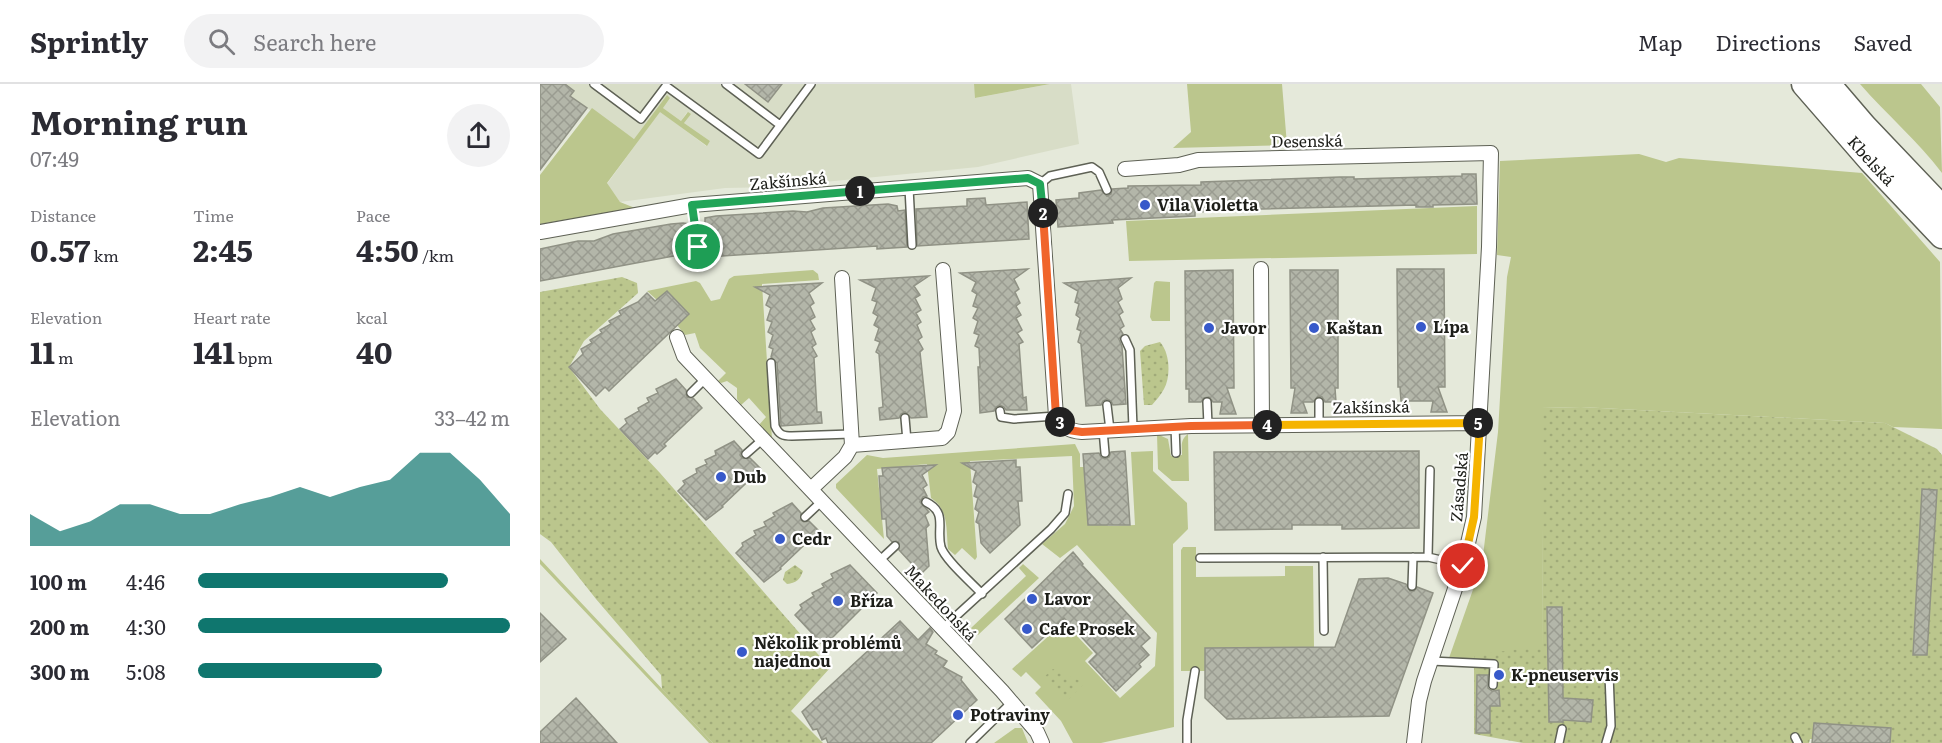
<!DOCTYPE html>
<html lang="en">
<head>
<meta charset="utf-8">
<style>
  body { margin:0; font-family:Literata,serif; background:#f2f2f3; color:#2b2b33; height:100vh; display:flex; flex-direction:column; font-size:22px; white-space:nowrap }
  * { box-sizing:border-box; margin:0 }
  p { font-size:20px; color:#7c7c81 }
  .icon { flex:none; width:33px; height:33px; fill:none; stroke:currentColor; stroke-width:2; stroke-linecap:round; stroke-linejoin:round }
  .map { position:relative; flex:1; overflow:hidden }
  .side { display:flex; flex-direction:column; background:#fff; width:540px }
  .side>* { flex:none }
  .pin { position:absolute; display:grid; place-items:center; width:51px; height:51px; color:#fff; margin:-26px; border:3px solid #fff; border-radius:50%; box-shadow:0 2px 6px #0007 }
  .km { position:absolute; width:30px; height:30px; margin:-15px; border-radius:50%; background:#222; color:#fff; font-size:16px; line-height:30px; text-align:center }
  .round { display:grid; place-items:center; flex:none; width:63px; height:63px; border-radius:32px; background:#f2f2f3 }
  .summary { display:flex; align-items:center; justify-content:space-between; height:102px; padding:0 30px }
  h1 { font-size:33px; font-weight:700; line-height:45px }
  .figures { display:grid; grid-template-columns:repeat(3,1fr); gap:9px; height:102px; padding:6px 30px }
  .figures div { display:grid; align-content:center }
  .figures b { font-size:30px; font-weight:700 }
  .figures small { font-size:16px; font-weight:400 }
  .figures p { font-size:16px }
  .chart { height:168px; padding:12px 30px }
  .chart p { display:flex; justify-content:space-between }
  .chart svg { width:100%; height:108px; margin-top:6px; fill:#0f766e; opacity:.7 }
  ul { padding:0 30px; list-style:none; font-size:20px }
  li { display:grid; grid-template-columns:96px 72px 1fr; align-items:center; height:45px }
  li i { height:15px; border-radius:8px; background:#0f766e }
  header { display:flex; align-items:center; gap:36px; box-sizing:border-box; height:84px; padding:0 30px; background:#fff; border-bottom:2px solid #e1e1e2 }
  header strong { font-size:28px }
  nav { display:flex; gap:33px; margin-inline-start:auto; font-size:21px }
  .search { width:420px; height:54px; background:#f2f2f3; display:flex; align-items:center; gap:15px; box-sizing:border-box; padding:0 21px; border-radius:33px; color:#7c7c81; font-size:22px }
  main { display:flex; flex:1; min-height:0 }
  .map>svg:first-child { display:block }
  .built { fill:#d8ddc7 }
  .green { fill:#bbc68d }
  .park { fill:url(#park-dots); fill-rule:evenodd }
  .building { fill:url(#building-cross-hatch); stroke:#909285; stroke-width:1.5 }
  .lines { fill:none; stroke-linecap:round; stroke-linejoin:round }
  .lane-casing { stroke:#5e6155; stroke-width:10 }
  .street-casing { stroke:#5e6155; stroke-width:16 }
  .highway-casing { stroke:#5e6155; stroke-width:27 }
  .lane { stroke:#fff; stroke-width:7 }
  .street { stroke:#fff; stroke-width:14 }
  .highway { stroke:#fff; stroke-width:24 }
  .split-1-casing { stroke:#fff; stroke-width:12 }
  .split-2-casing { stroke:#fff; stroke-width:12 }
  .split-3-casing { stroke:#fff; stroke-width:12 }
  .split-4-casing { stroke:#fff; stroke-width:12 }
  .split-5-casing { stroke:#fff; stroke-width:12 }
  .split-6-casing { stroke:#fff; stroke-width:12 }
  .split-1 { stroke:#22a559; stroke-width:8 }
  .split-2 { stroke:#22a559; stroke-width:8 }
  .split-3 { stroke:#f0652b; stroke-width:8 }
  .split-4 { stroke:#f0652b; stroke-width:8 }
  .split-5 { stroke:#f5b400; stroke-width:8 }
  .split-6 { stroke:#f5b400; stroke-width:8 }
  .poi-dot { fill:#3759ca; stroke:#fff; stroke-width:2 }
  .labels { text-anchor:middle; stroke-width:4.5; stroke-linejoin:round; paint-order:stroke }
  .street-label { font-size:16px; fill:#1d1e19; stroke:#fff }
  .poi-label { font-size:16px; font-weight:bold; fill:#1d1e19; stroke:#fff; text-anchor:start }
</style>
</head>
<body>
<header>
<strong>Sprintly</strong>
<div class="search"><svg class="icon" aria-label="search" viewBox="0 0 24 24"><circle cx="10" cy="10" r="6"/><path d="M15 15l6 6"/></svg>Search here</div>
<nav><a>Map</a><a>Directions</a><a>Saved</a></nav>
</header>
<main>
<section class="side">
<div class="summary"><div><h1>Morning run</h1><p>07:49</p></div><a class="round"><svg class="icon" aria-label="share" viewBox="0 0 24 24"><path d="M12 15V3M7 8l5-5 5 5M5 13v7h14v-7"/></svg></a></div>
<div class="figures">
<div><p>Distance</p><b>0.57<small> km</small></b></div>
<div><p>Time</p><b>2:45</b></div>
<div><p>Pace</p><b>4:50<small> /km</small></b></div>
</div>
<div class="figures">
<div><p>Elevation</p><b>11<small> m</small></b></div>
<div><p>Heart rate</p><b>141<small> bpm</small></b></div>
<div><p>kcal</p><b>40</b></div>
</div>
<div class="chart"><p><span>Elevation</span>33–42 m</p>
<svg viewBox="0 0 160 44" preserveAspectRatio="none"><path d="M0 44V31L10 38L20 34L30 27L40 27L50 31L60 31L70 27L80 24L90 20L100 24L110 20L120 17L130 6L140 6L150 17L160 31V44z"/></svg>
</div>
<ul>
<li><b>100 m</b>4:46<i style="width:80%"></i></li>
<li><b>200 m</b>4:30<i style="width:100%"></i></li>
<li><b>300 m</b>5:08<i style="width:59%"></i></li>
</ul>
</section>
<div class="map">
<svg width="1402" height="659" viewBox="0 0 1402 659">
  <defs>
    <pattern id="park-dots" width="8" height="8" patternUnits="userSpaceOnUse" patternTransform="scale(1.5)"><rect width="8" height="8" fill="#bbc68d"/><path d="M2 2h.1M6 6h.1" fill="none" stroke="#a0aa79" stroke-width="1.8" stroke-linecap="round"/></pattern>
    <pattern id="building-cross-hatch" width="8" height="8" patternUnits="userSpaceOnUse" patternTransform="scale(1.5)"><rect width="8" height="8" fill="#b3b6a9"/><path d="M0 0l8 8M0 8l8-8" fill="none" stroke="#9a9c91"/></pattern>
  </defs>
  <rect width="100%" height="100%" fill="#e5e9da"/>
  <path class="built" d="M0,0h434l2,14 74,-14h21l8,60 -101,23 -205,20 -48,1 -105,14 -13,-18 53,-73 46,35 4,-5 -26,-18 3,-11 -6,9 -18,-13 4,-13 -33,44 -47,-31 -47,62z"/>
  <path class="green" d="M434,0h76l-75,14z
    M647,0h95l5,61 -114,3 18,-16z
    M1320,0h61l19,23 2,66c-24,-32 -55,-58 -82,-89z
    M127,11l3,3 -7,10 18,13 7,-9 3,2 -7,9 26,18 -3,5 -47,-34 -53,71 13,19 15,6 -95,16v-49l52,-67 42,31z
    M1099,70l27,8 13,-4 183,15 78,89 2,167 -49,-2 -8,-4 -304,-16 -39,1 1,239 -69,9v3l-25,-1 33,-94 16,-132 9,-155 4,-20 -14,-2 3,-94z
    M937,122v48l-348,7 -3,-40z
    M273,186l5,4 1,6 -57,4 10,155 -13,-14 7,-8 -17,-19 -8,7 -4,-6v-11l-10,-7 -6,2 -3,-2 8,-8 -26,-25 -5,-15 -10,2 -8,-10 11,-11 -21,-23 -10,9 -10,-9 49,-10 4,2 11,18 9,-2 9,-20 5,-3z
    M616,197l14,1v39h-18l-2,-4 4,-34z
    M617,350l11,5 3,17 11,-1c0,-9 -2,-15 6,-21l1,47h-17l-14,-12z
    M535,360l5,10v13h4l3,48 20,9 1,2 27,-1 -4,-73 22,-1v20l34,32 1,26 -15,15 1,183 -73,16h-28l-12,-22 -26,-28 6,-6 -15,-15 -5,5 -9,-8 52,-47 29,31 -8,8 35,37 35,-32 2,-33 -80,-88 -17,13 -18,-14 23,-20 9,-18 -2,-50 -102,5 7,96 -2,3 -13,-12 -7,7 -7,-6c-2,-20 1,-39 -17,-51l-4,-34 -50,5 7,70 -48,-51v-4l31,-29 16,3z
    M643,463h13v30l89,-1v-10h28l1,81 -108,1 -1,23h-24v-121z
    M0,475l173,184h-4l-169,-179z
    M483,480l16,14 -61,57 -7,-7 55,-52 -7,-8z
    M475,644h7l6,15h-34z"/>
  <path class="park" d="M82,193l15,6 1,10 -54,48 -15,26 31,42 60,64 170,195 -39,43 32,32h-110l-51,-54 -1,-14 -65,-76 -45,-57 -11,-8v-242z
    M620,258c10,11 11,34 4,47 -3,6 -8,11 -12,16h-8l-4,-54 5,-5z
    M1041,323l304,16 52,26 5,6v288h-52l1,-15 -77,-5 -2,20v-4h-2l-1,4h-286l-49,-9v-79l69,-9 -2,-238zM1382,405l15,1 -10,165 -14,-1zM1007,523h15l1,115 -14,-1zM937,591h13v15h9l1,16h-10v27h-14z
    M255,481l8,6c-3,9 -7,12 -16,13l-4,-4 2,-8z
    M513,585l32,14 -19,19 -22,-25z"/>
  <path class="building" d="M0,0h25l9,7 -4,5 17,12 -47,62z
    M205,0h37l-14,18z
    M922,90h14l1,30 -44,1v2h-17v-2l-197,5v1l-24,1v4l-83,4 1,3 -55,4 -2,-27 23,-2v-5l22,-3 6,6 4,-2 1,-5 16,-1v-2l73,-1v-3l139,-5h14v2l108,-3z
    M445,114l1,7 41,-3 2,37 -112,7 -1,-37 51,-3v-7z
    M348,120l9,2 1,5 7,-1 2,37 -30,2v-3l-170,11 -1,-8 -3,1 -3,-26 5,-1v-5l11,-2 77,-5 14,1 16,-4z
    M143,139l6,1 3,24 3,4 -155,29v-32l38,-8h16l19,-7 58,-10z
    M488,185l-14,10 5,10 -4,3 5,11 -4,3 5,9 -5,3 6,12 -5,3 6,9 -4,2 4,54 3,-1 1,13h-21l-2,-3 -4,-2 -4,2 -2,4 -14,2 -2,-46h2l-1,-19 -4,-2 4,-11 -5,-2 4,-12 -5,-3 5,-10 -5,-2 4,-12 -5,-3 4,-9 -16,-9z
    M857,185h47l1,118h-7l9,25h-16l2,-11h-32l-1,-14h-2z
    M693,186l1,118h-7l9,26h-16l2,-12h-9l-4,-5 -5,1 -3,4h-12v-13h-3l-1,-118z
    M750,186h48v118h-3l1,14h-11l-3,-5 -4,-1 -5,6h-10l4,11h-16l4,-25h-4z
    M389,192l-15,10 6,9 -5,3 6,12 -5,3 5,9 -4,3 5,12 -4,3 5,9 -3,3 7,65 -16,1 -6,-6 -4,2 -2,4 -19,2 -1,-12 4,-1 -4,-53 -3,-2 4,-10 -5,-2 4,-12 -5,-3 4,-9 -5,-3 4,-11 -5,-2 4,-12 -16,-8z
    M591,194l-13,10 4,11 -4,3 5,10 -4,3 5,11 -4,3 3,5 -4,5 3,8 4,57 -13,1 -2,-4 -4,-2 -4,2 -2,4 -15,1 -5,-62 -3,-2 3,-11 -4,-2 3,-11 -4,-3 3,-11 -4,-2 3,-11 -14,-8z
    M282,199l-13,10 5,10 -4,3 5,11 -5,3 5,9 -4,3 5,12 -4,3 5,9 -3,2 3,54h4l1,11 -41,3 -4,-63 -6,-6 2,-8 -4,-2 4,-12 -5,-3 4,-10 -5,-2 4,-12 -5,-3 4,-10 -15,-8z
    M127,207l22,23 -80,77 -4,-4 -9,9 -27,-29 14,-13 -2,-5 11,-6 -2,-3 12,-7 -2,-3 11,-6 -2,-3 12,-6 -2,-4 19,-9 9,-9 8,8z
    M136,295l10,11 1,7 6,1 9,10 -38,36 2,2 -9,8 -2,-2 -7,7 -28,-30 7,-6 -2,-4 14,-8 -1,-3 11,-6 -2,-4 11,-5 -2,-4z
    M194,357l8,9 -2,5 2,3h8l11,11 -39,37 1,1 -17,13 -28,-29 7,-7 -2,-3 14,-8 -1,-4 11,-5 -2,-4 11,-5 -1,-4z
    M585,367l5,74h-42l-5,-71 16,-1 2,4 4,2 4,-2 2,-5z
    M879,367v77l-77,1v-4h-50v4l-77,1 -1,-78z
    M476,376v7h4l2,34h-4l2,24 -30,28 -9,-10 -2,-19 -3,-2 3,-10 -4,-3 3,-11 -4,-2 3,-11 -4,-3 3,-11 -14,-8z
    M396,381l-14,10 5,10 -4,3 4,8 -4,1 -3,5 9,10 -4,3 4,10 -3,3 3,38 -8,8 -22,-24v-7l-3,-2 -4,1 -5,-6 -1,-17h-4l-3,-43h4l-1,-8z
    M1382,405l15,1 -10,165h-14z
    M252,419l9,10v7l3,2 5,-1 10,10 -39,37 1,1 -17,13 -28,-29 7,-7 -1,-3 14,-8 -2,-4 12,-5 -2,-4 11,-6 -2,-3z
    M533,468l10,12 -1,1 68,73 -9,8 8,9 -10,9 2,3 -25,24 -27,-29 8,-8 -33,-36 -32,30 -27,-29z
    M310,481l27,28 -46,46 -1,-1 -8,6 -27,-29 7,-7 -2,-3 14,-9 -2,-3 12,-6 -2,-3 11,-6 -2,-4z
    M848,494l18,6 4,7h4l3,-4 16,6 -44,123 -162,3 -22,-21v-50l130,-1 24,-68z
    M1007,523h15l1,91 30,2 -2,22 -28,-2v2h-14z
    M0,529l26,26 -26,23z
    M360,537l18,19 12,-12 3,4 -7,12 11,7 -2,3 12,7 -4,6 19,10 -1,3 16,20 -46,43h-103l-2,-5 -4,2 -5,-11 -4,1 -11,-18z
    M937,591h11v13l4,3 7,-1 1,16h-10v27h-14z
    M36,614l41,45h-77v-11z
    M1274,639l77,5 -1,15h-78z"/>
  <g class="lines">
    <g class="lane-casing">
      <path id="lane" d="M54,0l47,35 25,-33 93,68 52,-70
        M186,0l54,41
        M500,100l10,-8 42,-9 7,5 8,18
        M369,104l3,57
        M152,121l6,42
        M585,255l5,11 3,78
        M231,279l4,63c4,9 8,10 17,10l59,-2
        M151,309l15,-15
        M667,318l1,23
        M779,318v22
        M567,321l3,25
        M460,327l1,6 13,2 42,-3
        M365,334l2,23
        M635,342l1,27
        M563,346l2,23
        M206,370l17,-15
        M386,418c22,11 10,26 15,45 4,13 31,36 41,47
        M265,433l17,-16
        M783,473l1,74
        M888,473l2,-87
        M660,474l228,-1 35,8
        M339,477l16,-15
        M872,502l1,-29
        M402,545l109,-100 14,-16 3,-19
        M891,577l63,3 -1,21
        M1255,653l3,6
        M430,659l42,-41
        M647,659v-23l8,-49
        M1019,659l3,-14
        M1066,659l5,-17 -2,-52"/>
    </g>
    <g class="street-casing">
      <path id="street" d="M585,85l54,-4 19,-5 293,-7 -2,94 -15,270 -11,48 -39,116 -5,20 -5,42
        M0,148l152,-27 336,-27 12,6 16,232c7,11 13,15 26,16l109,-6 289,-3
        M721,185l1,156
        M302,194l10,167
        M137,253l7,19 318,335 35,41 5,11
        M271,405l34,-32 7,-12 90,-7 6,-6 6,-21 -11,-141"/>
    </g>
    <g class="highway-casing">
      <g id="highway">
        <path id="s1" d="M1264,0l67,77 71,75"/>
        <path d="M1288,0l36,42 78,82"/>
      </g>
    </g>
    <use href="#lane" class="lane"/>
    <use href="#street" class="street"/>
    <use href="#highway" class="highway"/>
  </g>
  <g class="lines">
    <g class="split-1-casing">
      <path id="split-1" d="M158,163l-6,-42 168,-14"/>
    </g>
    <g class="split-2-casing">
      <path id="split-2" d="M320,107l168,-13 12,6 3,29"/>
    </g>
    <g class="split-3-casing">
      <path id="split-3" d="M503,129l13,203 4,6"/>
    </g>
    <g class="split-4-casing">
      <path id="split-4" d="M520,338l8,8 14,2 109,-6 76,-1"/>
    </g>
    <g class="split-5-casing">
      <path id="split-5" d="M727,341l211,-2"/>
    </g>
    <g class="split-6-casing">
      <path id="split-6" d="M923,482l11,-49 6,-94h-2"/>
    </g>
    <use href="#split-1" class="split-1"/>
    <use href="#split-2" class="split-2"/>
    <use href="#split-3" class="split-3"/>
    <use href="#split-4" class="split-4"/>
    <use href="#split-5" class="split-5"/>
    <use href="#split-6" class="split-6"/>
  </g>
  <g class="poi-dot">
    <circle cx="605" cy="121" r="6"/>
    <circle cx="881" cy="243" r="6"/>
    <circle cx="669" cy="244" r="6"/>
    <circle cx="774" cy="244" r="6"/>
    <circle cx="181" cy="393" r="6"/>
    <circle cx="240" cy="455" r="6"/>
    <circle cx="492" cy="515" r="6"/>
    <circle cx="298" cy="517" r="6"/>
    <circle cx="487" cy="545" r="6"/>
    <circle cx="202" cy="568" r="6"/>
    <circle cx="959" cy="591" r="6"/>
    <circle cx="418" cy="631" r="6"/>
  </g>
  <g class="labels">
    <g class="street-label">
      <text transform="translate(767 57) rotate(-1)" y="6">Desenská</text>
      <text dy="6" stroke="none"><textPath href="#s1" startOffset="102">Kbelská</textPath></text>
      <text transform="translate(248 97) rotate(-5)" y="6">Zakšínská</text>
      <text transform="translate(831 323) rotate(-1)" y="6">Zakšínská</text>
      <text transform="translate(919 403) rotate(-85)" y="6">Zásadská</text>
      <text transform="translate(401 519) rotate(47)" y="6">Makedonská</text>
    </g>
    <g class="poi-label">
      <text x="617" y="127">Vila Violetta</text>
      <text x="893" y="249">Lípa</text>
      <text x="681" y="250">Javor</text>
      <text x="786" y="250">Kaštan</text>
      <text x="193" y="399">Dub</text>
      <text x="252" y="461">Cedr</text>
      <text x="504" y="521">Lavor</text>
      <text x="310" y="523">Bříza</text>
      <text x="499" y="551">Cafe Prosek</text>
      <text x="214" y="565">Několik problémů<tspan x="214" dy="18">najednou</tspan></text>
      <text x="971" y="597">K-pneuservis</text>
      <text x="430" y="637">Potraviny</text>
    </g>
  </g>
</svg>
<div class="pin" style="left:158px;top:163px;background:#1e9e55"><svg class="icon" aria-label="arrive" viewBox="0 0 24 24"><path d="M6 21V4h12l-3 4 3 4H6"/></svg></div>
<div class="pin" style="left:923px;top:482px;background:#d93025"><svg class="icon" aria-label="check" viewBox="0 0 24 24"><path d="M5 12l5 5 9-10"/></svg></div>
<b class="km" style="left:320px;top:107px">1</b>
<b class="km" style="left:503px;top:129px">2</b>
<b class="km" style="left:520px;top:338px">3</b>
<b class="km" style="left:727px;top:341px">4</b>
<b class="km" style="left:938px;top:339px">5</b>
</div>
</main>
</body>
</html>
